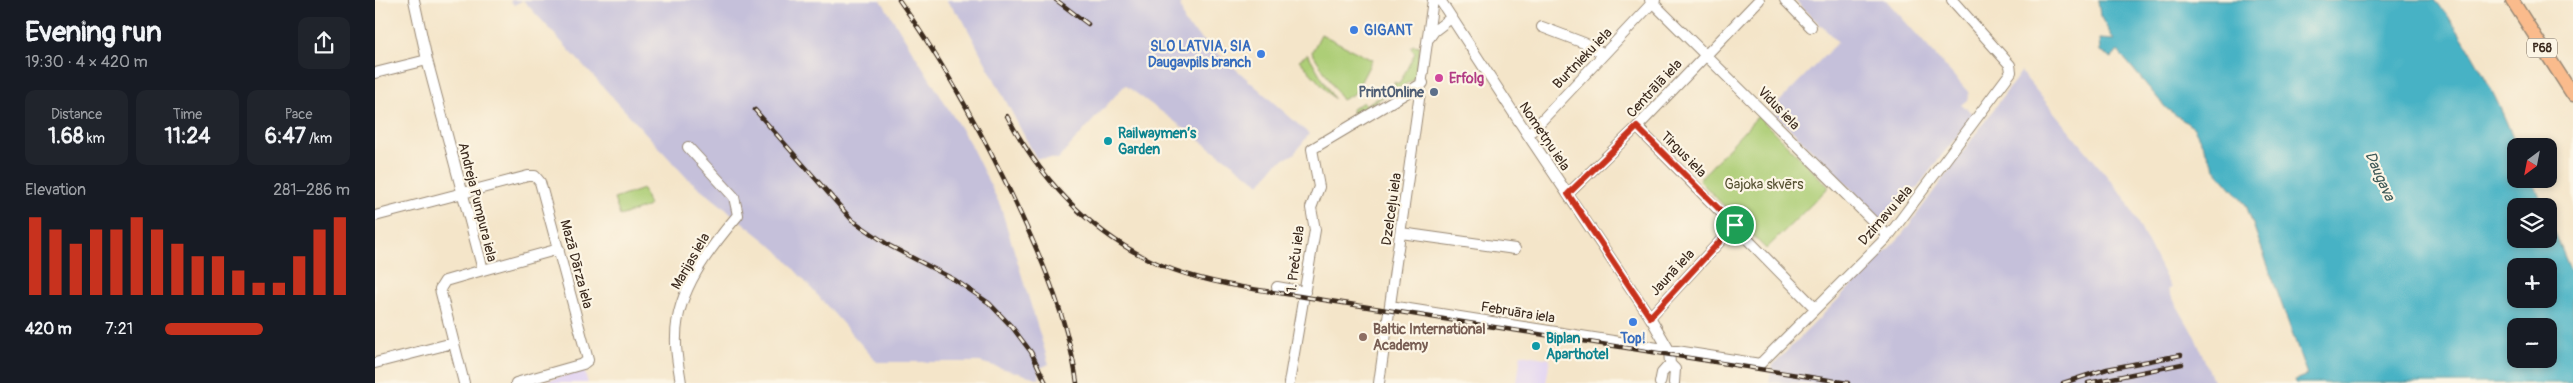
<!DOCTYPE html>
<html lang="en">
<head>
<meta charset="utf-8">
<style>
  body { margin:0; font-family:Pangolin,sans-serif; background:#20242c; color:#f1f3f6; height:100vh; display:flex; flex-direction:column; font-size:19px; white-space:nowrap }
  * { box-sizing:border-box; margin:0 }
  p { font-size:16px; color:#9ea1a6 }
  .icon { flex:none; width:28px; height:28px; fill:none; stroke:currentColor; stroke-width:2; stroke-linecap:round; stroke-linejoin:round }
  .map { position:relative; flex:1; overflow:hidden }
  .side { display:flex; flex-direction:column; background:#171b24; width:375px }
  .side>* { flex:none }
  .needle { width:32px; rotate:212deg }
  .controls { position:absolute; left:2132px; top:138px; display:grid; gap:10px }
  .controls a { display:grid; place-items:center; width:50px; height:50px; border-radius:10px; background:#171b24; box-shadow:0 2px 8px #0003; font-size:25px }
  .pin { position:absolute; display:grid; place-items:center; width:42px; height:42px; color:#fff; margin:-21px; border:2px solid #fff; border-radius:50%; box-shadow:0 1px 5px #0007 }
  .round { display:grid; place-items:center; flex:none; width:52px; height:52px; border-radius:10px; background:#20242c }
  .summary { display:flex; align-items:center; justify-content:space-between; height:85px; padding:0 25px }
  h1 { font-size:28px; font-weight:800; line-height:38px }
  .figures { display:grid; grid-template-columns:repeat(3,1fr); gap:8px; height:85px; padding:5px 25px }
  .figures div { display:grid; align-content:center; border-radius:10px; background:#20242c; text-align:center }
  .figures b { font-size:21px; font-weight:800 }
  .figures small { font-size:14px; font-weight:400 }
  .figures p { font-size:14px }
  .chart { height:140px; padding:10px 25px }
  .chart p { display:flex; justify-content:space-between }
  .chart svg { width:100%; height:90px; margin-top:5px; stroke:#c8321e; stroke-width:6 }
  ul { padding:0 25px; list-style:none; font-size:16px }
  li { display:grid; grid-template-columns:80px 60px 1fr; align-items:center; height:38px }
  li i { height:12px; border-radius:6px; background:#c8321e }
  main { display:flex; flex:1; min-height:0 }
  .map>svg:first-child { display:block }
  .built { fill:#e2d4f3 }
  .industrial { fill:#c5c0da }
  .green { fill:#adce77; stroke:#747c4a }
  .water { fill:#47b2c5; stroke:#416e72; fill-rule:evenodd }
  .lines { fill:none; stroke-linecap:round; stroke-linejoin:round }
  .minor-casing { stroke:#988874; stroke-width:12 }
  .major-casing { stroke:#988874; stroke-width:15 }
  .minor { stroke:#fff; stroke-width:10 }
  .major { stroke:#fabb8c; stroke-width:12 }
  .rail-casing { stroke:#3b2a1e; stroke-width:4.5 }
  .rail { stroke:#fcf5e5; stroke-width:2.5; stroke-dasharray:8; stroke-linecap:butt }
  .route-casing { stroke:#fff; stroke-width:10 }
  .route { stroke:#c8321e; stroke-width:6 }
  .shop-dot { fill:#3f7fe0; stroke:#fcf5e5; stroke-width:2 }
  .hotel-dot { fill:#d1479c; stroke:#fcf5e5; stroke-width:2 }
  .service-dot { fill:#5c6f8a; stroke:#fcf5e5; stroke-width:2 }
  .culture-dot { fill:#0f9aa8; stroke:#fcf5e5; stroke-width:2 }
  .education-dot { fill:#8d6e63; stroke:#fcf5e5; stroke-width:2 }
  .labels { text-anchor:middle; stroke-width:4.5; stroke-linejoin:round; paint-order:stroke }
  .shield { fill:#fcf5e5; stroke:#75675a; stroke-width:1 }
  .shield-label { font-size:12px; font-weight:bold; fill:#3b2a1e }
  .shop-label { font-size:14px; font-weight:bold; fill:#366cbe; stroke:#fcf5e5; text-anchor:start }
  .street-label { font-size:14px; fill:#3b2a1e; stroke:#fcf5e5 }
  .hotel-label { font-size:14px; font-weight:bold; fill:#b23c85; stroke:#fcf5e5; text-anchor:start }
  .service-label { font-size:14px; font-weight:bold; fill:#4e5e75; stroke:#fcf5e5; text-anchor:end }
  .culture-label { font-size:14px; font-weight:bold; fill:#0d838f; stroke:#fcf5e5; text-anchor:start }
  .park-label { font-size:14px; fill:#585334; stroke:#fcf5e5 }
  .education-label { font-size:14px; font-weight:bold; fill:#785e54; stroke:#fcf5e5; text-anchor:start }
  .water-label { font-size:15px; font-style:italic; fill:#3f5a58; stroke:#fcf5e5 }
</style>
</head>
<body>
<main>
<section class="side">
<div class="summary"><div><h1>Evening run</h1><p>19:30 · 4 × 420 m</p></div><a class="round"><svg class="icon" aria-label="share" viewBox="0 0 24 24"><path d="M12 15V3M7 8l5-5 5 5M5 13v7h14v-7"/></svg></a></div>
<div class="figures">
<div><p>Distance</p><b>1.68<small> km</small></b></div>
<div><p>Time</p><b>11:24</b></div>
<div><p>Pace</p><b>6:47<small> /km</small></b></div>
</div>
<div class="chart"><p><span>Elevation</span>281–286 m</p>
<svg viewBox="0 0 160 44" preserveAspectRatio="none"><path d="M5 44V6M15 44V12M25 44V19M35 44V12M45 44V12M55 44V6M65 44V12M75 44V19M85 44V25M95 44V25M105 44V32M115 44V38M125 44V38M135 44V25M145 44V12M155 44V6"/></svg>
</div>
<ul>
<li><b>420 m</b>7:21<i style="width:53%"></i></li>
</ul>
</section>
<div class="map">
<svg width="2198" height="383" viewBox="0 0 2198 383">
  <rect width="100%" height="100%" fill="#fcf5e5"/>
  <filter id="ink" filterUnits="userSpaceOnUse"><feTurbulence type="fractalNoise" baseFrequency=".02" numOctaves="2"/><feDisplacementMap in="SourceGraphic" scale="10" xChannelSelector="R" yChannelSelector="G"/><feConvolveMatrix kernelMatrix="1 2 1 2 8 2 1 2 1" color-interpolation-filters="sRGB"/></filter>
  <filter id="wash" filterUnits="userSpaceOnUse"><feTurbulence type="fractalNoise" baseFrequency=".0096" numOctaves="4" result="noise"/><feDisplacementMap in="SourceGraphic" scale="20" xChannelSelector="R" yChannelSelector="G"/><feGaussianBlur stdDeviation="1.12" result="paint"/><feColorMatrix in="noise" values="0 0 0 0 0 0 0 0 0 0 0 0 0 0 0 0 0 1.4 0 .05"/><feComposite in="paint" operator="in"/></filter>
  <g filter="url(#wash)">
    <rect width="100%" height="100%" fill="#f4e5c9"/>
    <path class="built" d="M1146,354l29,5 -4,24h-29z
      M209,370l4,13h-48z"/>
    <path class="industrial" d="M135,0h371l88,142 31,63 49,159 -11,5 2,10 -60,-17h-103l-100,-112 -90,-72 -164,-178 -9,5z
      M571,0h233l6,24 124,110 -15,20 -17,9 -17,21 -135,-99 -67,74 -22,-1 -73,-138z
      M1420,0h91l83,93 -2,7 -6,5 13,9 -86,111 -117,-115 67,-68z
      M1646,72l104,126 46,90 -3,2 27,47 19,46h-445l3,-17 129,-130z"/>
    <path class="green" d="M946,34l51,26 -17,33 -13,7 -30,-48z
      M1038,45l7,1 -4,29 -3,5 -60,34 -1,-5 11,-7 2,3 30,-17 -1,-6 5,2 16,-31 -4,-5z
      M933,54l26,45 -35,-39z
      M1383,116l71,71 -63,62 -67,-69z
      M268,189l6,17 -29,10 -6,-17z"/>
    <path class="water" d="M1723,0h337c27,30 67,105 80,144 4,10 1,24 1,35h16l12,27h-28v33h33v-21l24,59v106h-277l-1,-3 12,-5 -2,-6 -59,-164 -31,-36 -21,-41 -28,-20 -48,-57 -6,7 -12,-7 -1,-12 15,1 -14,-24zM2141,266h33v33h-33zM2141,326h33v33h-33z"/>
  </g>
  <g filter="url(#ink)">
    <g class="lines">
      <g class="minor-casing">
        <path id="minor" d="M39,0l13,60 56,210 -38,11 -5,8 24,94
          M1065,0l88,135 122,182 19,33 1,14 -8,9 -2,10
          M1275,0l238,236
          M1410,0l26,27
          M1167,27l42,16 20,11
          M1054,38l5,-7 17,-13
          M0,73l52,-13
          M1262,127l178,181
          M1153,135l127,-135
          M1193,194l69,-67 122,-127
          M0,216l153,-40h7l5,6 48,178 -5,4 -67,19
          M1026,233l114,16
          M108,270l76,-21
          M902,287l28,5
          M1015,306l370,58 130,-130 121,-162 -1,-7 -58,-65
          M1275,317l85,-92
          M0,363l78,-20
          M1295,364l5,5 -1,14
          M306,383c-2,-15 -6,-31 -5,-46 0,-46 34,-89 62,-122l-4,-18 -46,-50
          M914,383l26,-153 -4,-22 8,-21 -7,-38 111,-66
          M1004,383l54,-383"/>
      </g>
      <g class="major-casing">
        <path id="major" d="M2137,0l61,95"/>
      </g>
      <use href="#minor" class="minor"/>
      <use href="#major" class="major"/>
      <g class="rail-casing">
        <path id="rail" d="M524,0c42,59 77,122 109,187 30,63 59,126 69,196
          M681,0l32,24
          M380,110l97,110 38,26 65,34 34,23 23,24 19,25 15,31
          M632,116c37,69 92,127 167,154 42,15 87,20 131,27l543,86
          M1688,383l44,-14 74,-14
          M1713,383l94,-19"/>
      </g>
      <use href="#rail" class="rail"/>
    </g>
  </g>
  <g class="lines" filter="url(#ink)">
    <g class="route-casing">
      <path id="route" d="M1262,127l98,98 -85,92 -82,-123z"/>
    </g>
    <use href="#route" class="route"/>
  </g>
  <g class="shop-dot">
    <circle cx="979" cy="30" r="5"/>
    <circle cx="886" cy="54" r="5"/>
    <circle cx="1258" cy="322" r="5"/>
  </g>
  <circle class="hotel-dot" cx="1064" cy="78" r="5"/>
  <circle class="service-dot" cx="1059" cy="92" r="5"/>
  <g class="culture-dot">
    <circle cx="733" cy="141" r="5"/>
    <circle cx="1161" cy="346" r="5"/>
  </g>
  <circle class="education-dot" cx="988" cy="337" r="5"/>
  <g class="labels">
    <rect class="shield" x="2152" y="38.5" width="30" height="19" rx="4"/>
    <g class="shield-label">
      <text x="2167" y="52">P68</text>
    </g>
    <g class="shop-label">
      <text x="989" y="35">GIGANT</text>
      <text x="876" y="51" text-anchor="end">SLO LATVIA, SIA<tspan x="876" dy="16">Daugavpils branch</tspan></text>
      <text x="1258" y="343" text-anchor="middle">Top!</text>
    </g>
    <g class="street-label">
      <text transform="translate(1207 58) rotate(-46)" y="5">Burtnieku iela</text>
      <text transform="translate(1279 88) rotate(-47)" y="5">Centrālā iela</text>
      <text transform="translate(1404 108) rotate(46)" y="5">Vidus iela</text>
      <text transform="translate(1170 136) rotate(56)" y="5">Nometņu iela</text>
      <text transform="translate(1309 154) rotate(45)" y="5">Tirgus iela</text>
      <text transform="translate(103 202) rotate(76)" y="5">Andreja Pumpura iela</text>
      <text transform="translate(1016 209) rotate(-82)" y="5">Dzelceļu iela</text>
      <text transform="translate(1510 215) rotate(-49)" y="5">Dzirnavu iela</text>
      <text transform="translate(920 259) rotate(-83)" y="5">1. Preču iela</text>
      <text transform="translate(315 261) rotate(-60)" y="5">Marijas iela</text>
      <text transform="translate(202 264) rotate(75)" y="5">Mazā Dārza iela</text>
      <text transform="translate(1297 272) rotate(-47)" y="5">Jaunā iela</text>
      <text transform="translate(1143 312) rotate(9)" y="5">Februāra iela</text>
    </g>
    <g class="hotel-label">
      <text x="1074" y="83">Erfolg</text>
    </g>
    <g class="service-label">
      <text x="1049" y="97">PrintOnline</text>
    </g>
    <g class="culture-label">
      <text x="743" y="138">Railwaymen’s<tspan x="743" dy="16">Garden</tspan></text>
      <text x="1171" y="343">Biplan<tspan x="1171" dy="16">Aparthotel</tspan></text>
    </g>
    <g class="park-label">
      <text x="1389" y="189">Gajoka skvērs</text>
    </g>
    <g class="education-label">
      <text x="998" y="334">Baltic International<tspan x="998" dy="16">Academy</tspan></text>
    </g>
    <g class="water-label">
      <text transform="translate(2005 176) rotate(66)" y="5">Daugava</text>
    </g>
  </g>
</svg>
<div class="controls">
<a><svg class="needle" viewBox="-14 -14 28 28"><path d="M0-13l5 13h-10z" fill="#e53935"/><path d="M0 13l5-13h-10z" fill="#9ea1a6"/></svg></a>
<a><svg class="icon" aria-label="layers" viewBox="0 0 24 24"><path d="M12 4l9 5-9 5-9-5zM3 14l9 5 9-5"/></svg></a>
<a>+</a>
<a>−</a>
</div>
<div class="pin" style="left:1360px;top:225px;background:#1e9e55"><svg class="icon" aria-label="arrive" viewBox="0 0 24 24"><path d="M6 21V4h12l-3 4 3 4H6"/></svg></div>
</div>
</main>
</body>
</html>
